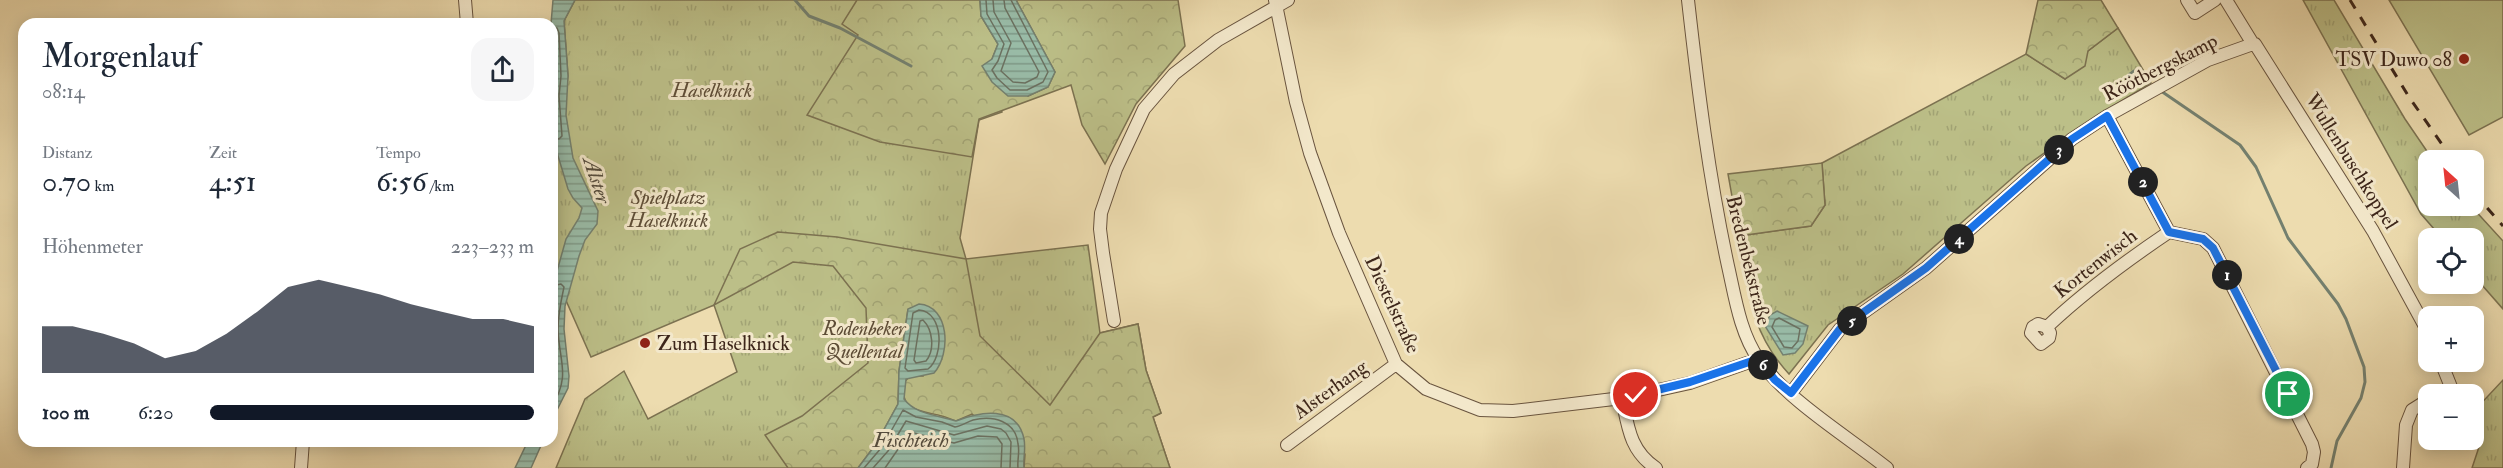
<!DOCTYPE html>
<html lang="de">
<head>
<meta charset="utf-8">
<style>
  body { margin:0; font-family:"IM FELL Double Pica",serif; background:#f6f6f7; color:#1f2937; height:100vh; display:flex; flex-direction:column; font-size:22px; white-space:nowrap }
  * { box-sizing:border-box; margin:0 }
  p { font-size:20px; color:#747a83 }
  .icon { flex:none; width:33px; height:33px; fill:none; stroke:currentColor; stroke-width:2; stroke-linecap:round; stroke-linejoin:round }
  .map { position:relative; flex:1; overflow:hidden }
  .panel { position:absolute; left:18px; top:18px; width:540px; height:429px; display:flex; flex-direction:column; background:#fff; border-radius:18px; box-shadow:0 3px 15px #0003 }
  .panel>* { flex:none }
  .needle { width:39px; rotate:333deg }
  .tools { position:absolute; left:2418px; top:150px; display:grid; gap:12px }
  .tools a { display:grid; place-items:center; width:66px; height:66px; border-radius:12px; background:#fff; box-shadow:0 3px 15px #0003; font-size:30px }
  .pin { position:absolute; display:grid; place-items:center; width:51px; height:51px; color:#fff; margin:-26px; border:3px solid #fff; border-radius:50%; box-shadow:0 2px 6px #0007 }
  .km { position:absolute; width:30px; height:30px; margin:-15px; border-radius:50%; background:#222; color:#fff; font-size:16px; line-height:30px; text-align:center }
  .round { display:grid; place-items:center; flex:none; width:63px; height:63px; border-radius:18px; background:#f6f6f7 }
  .summary { display:flex; align-items:center; justify-content:space-between; height:102px; padding:0 24px }
  h1 { font-size:33px; font-weight:600; line-height:45px }
  .metrics { display:grid; grid-template-columns:repeat(3,1fr); gap:9px; height:102px; padding:6px 24px }
  .metrics div { display:grid; align-content:center }
  .metrics b { font-size:30px; font-weight:600 }
  .metrics small { font-size:16px; font-weight:400 }
  .metrics p { font-size:16px }
  .chart { height:168px; padding:12px 24px }
  .chart p { display:flex; justify-content:space-between }
  .chart svg { width:100%; height:108px; margin-top:6px; fill:#111827; opacity:.7 }
  ul { padding:0 24px; list-style:none; font-size:20px }
  li { display:grid; grid-template-columns:96px 72px 1fr; align-items:center; height:45px }
  li i { height:15px; border-radius:8px; background:#111827 }
  .map>svg:first-child { display:block }
  .grass { fill:url(#grass-tufts); stroke:#7c7251; stroke-width:1.5 }
  .forest { fill:url(#forest-crowns); stroke:#7c7251; stroke-width:1.5 }
  .pitch { fill:#bcbf88; stroke:#7c7251; stroke-width:1.5 }
  .water { fill:url(#water-rules); stroke:#74806f; stroke-width:1.5 }
  .lines { fill:none; stroke-linecap:round; stroke-linejoin:round }
  .shore { stroke:#6b7161; stroke-width:1.5 }
  .stream { stroke:#74806f; stroke-width:3 }
  .minor-casing { stroke:#69543f; stroke-width:14 }
  .minor { stroke:#f3e8cb; stroke-width:12 }
  .rail { stroke:#3d261a; stroke-width:3; stroke-dasharray:10 10; stroke-linecap:butt }
  .route-casing { stroke:#fff; stroke-width:12 }
  .route { stroke:#1a73e8; stroke-width:8 }
  .poi-dot { fill:#8f2418; stroke:#f3e8cb; stroke-width:2 }
  .labels { text-anchor:middle; stroke-width:6; stroke-linejoin:round; paint-order:stroke }
  .poi-label { font-size:20px; fill:#3d261a; stroke:#f3e8cb; text-anchor:end }
  .street-label { font-size:20px; fill:#3d261a; stroke:#f3e8cb }
  .park-label { font-size:20px; font-style:italic; fill:#5d4c36; stroke:#f3e8cb }
  .water-label { font-size:21px; font-style:italic; fill:#544c3e; stroke:#f3e8cb }
</style>
</head>
<body>
<div class="map">
<svg width="2503" height="468" viewBox="0 0 2503 468">
  <defs>
    <pattern id="grass-tufts" width="24" height="20" patternUnits="userSpaceOnUse" patternTransform="scale(1.5)"><rect width="24" height="20" fill="#bcbf88"/><path d="M3 7l-1-3M5 7V3M7 7l1-3M15 17l-1-3M17 17v-4M19 17l1-3" fill="none" stroke="#a2a475"/></pattern>
    <pattern id="forest-crowns" width="20" height="18" patternUnits="userSpaceOnUse" patternTransform="scale(1.5)"><rect width="20" height="18" fill="#bcbf88"/><path d="M2 6a3 3 0 1 1 6 0M12 15a3 3 0 1 1 6 0" fill="none" stroke="#a2a475"/></pattern>
    <pattern id="water-rules" width="6" height="5" patternUnits="userSpaceOnUse" patternTransform="scale(1.5)"><rect width="6" height="5" fill="#99bca8"/><path d="M0 2.5h6" fill="none" stroke="#7e9988"/></pattern>
  </defs>
  <rect width="100%" height="100%" fill="#eddcaf"/>
  <filter id="stains"><feTurbulence type="fractalNoise" baseFrequency=".00333" numOctaves="4"/><feColorMatrix values="0 0 0 0 .2 0 0 0 0 .09 0 0 0 0 .02 0 0 0 .5 -.17"/></filter>
  <radialGradient id="worn" r=".72"><stop offset=".6" stop-color="#630" stop-opacity="0"/><stop offset="1" stop-color="#630" stop-opacity=".3"/></radialGradient>
  <path class="grass" d="M575,0h394l33,112 -23,8 -19,118 6,21 122,-14 12,88 38,-9 8,46 15,43 -8,4 17,51h-614l29,-69 39,-28 24,48 89,-47 -23,-67 -123,52 -35,-79 -4,-1v-181h13l3,-20 -4,-55z
    M2303,0h31l71,119 28,41h-5v46h43l32,35v68l-29,-33v-38h-32l-21,-24z
    M2118,28l33,55 -54,33 -71,50 -123,108 -75,51 -39,49c-39,-42 -41,-84 -50,-138l72,-10 14,-21 -3,-42 204,-109 39,25 23,-28z
    M2503,380v88h-31l8,-24 -6,-33z"/>
  <path class="forest" d="M857,0h123l1,16 17,28 -6,15 36,37 20,-9 7,-15 -39,-72h162l7,46 -49,58 -31,60 -23,-39 -11,-40 -92,34 -7,38 -92,-15 -73,-27 51,-80 -16,-11z
    M2038,0h63l17,28 -30,23 -3,15 -20,13 -39,-25z
    M1822,163l3,42 -14,21 -72,10 -11,-62z
    M778,232l59,5 129,22 14,77 70,69 50,-72 38,-9 8,46 15,43 -8,4 17,51h-146l1,-14 -53,-40 -16,7c-5,-1 -9,-4 -14,-5 -17,-5 -43,-4 -38,-31 2,-10 11,-9 19,-9l-15,-67 -9,62 -1,33 -22,40 -18,24h-70l-23,-33 37,-19 66,-53 -2,-55 -33,-42 -40,-4 -79,43 26,-56z"/>
  <path class="pitch" d="M2389,0h114v117l-34,18z"/>
  <path class="water" d="M553,0h22l-11,21 4,55 -2,39 7,43 25,53 -1,13 -12,16 -6,16 -14,50 -1,23 5,47 -1,12 -16,32v-131l14,-50 13,-21 3,-10 -9,-10 -5,-9 -16,-53 2,-70 -3,-42z
    M980,0h36l39,72 -7,15 -20,9h-20l-16,-14 -10,-16 10,-7 6,-15 -17,-28z
    M919,304c31,2 32,50 15,69l-28,6 -2,20c12,16 34,16 52,22 23,-9 61,-17 68,18 2,10 -1,19 0,29h-166l18,-24 22,-40 1,-33 9,-62z
    M1777,311l31,15 -5,18 -8,9 -12,2 -18,-29 5,-11z
    M528,441h15l-12,27h-16z"/>
  <g class="lines">
    <path class="shore" d="M986,0l1,14 17,30 -6,17 -6,9 5,8 13,12h17l16,-8 5,-10 -37,-72
      M993,0l1,12 17,31 -10,28 12,11 12,1 12,-6 2,-5 -34,-64 -1,-8
      M552,29l5,-1 2,5 2,43 -2,20 3,40 -3,3 -7,-2
      M552,286l9,-2 3,3c-3,14 -6,27 -6,42 1,33 13,46 -6,77
      M919,310c25,2 25,47 9,59l-20,2 -3,-3 8,-55z
      M1779,318l21,11 -2,12 -6,7 -8,-1 -12,-20 3,-7z
      M923,320c10,10 12,30 3,41l-10,2 -2,-3 6,-39z
      M864,468l18,-21 21,-37 13,7 26,5 13,5c7,-1 12,-5 18,-7 20,-5 43,1 45,24 2,8 -1,16 0,24
      M873,468l15,-17 18,-30 48,14 33,-9 14,3 5,4 5,9 -1,26
      M885,468l25,-36 44,11 24,-7 19,1 5,7 -1,24"/>
    <path class="stream" d="M795,0l14,16 31,12 71,38
      M2161,91l79,54 16,22 32,71 50,66 8,15 18,48 1,15 -4,16 -24,43 -6,27
      M2118,92l10,-9 1,-8 5,-4 13,10"/>
    <g class="minor-casing">
      <path id="minor" d="M465,0l2,24
        M1275,0l21,102 14,51 29,80 57,131 30,25 54,21 33,1 109,-13 68,-15 68,-24
        M1688,0c10,89 21,178 40,266 7,31 12,67 31,94 28,40 89,77 128,108
        M2187,0l8,13 20,-13
        M2226,0l27,44
        M2107,116l62,116 34,7 10,9 99,196 2,8 -2,12 -5,4
        M1114,321l-11,-68 -3,-24 1,-16 15,-44 28,-60 30,-35 44,-34 70,-40
        M2047,327l3,6 -1,5 -8,6 -10,-11 2,-6 5,-3 9,3c38,-36 79,-66 122,-95
        M1791,393l49,-64 86,-61 146,-129 35,-23 101,-56 45,-16h2l118,187 55,101
        M2438,394l13,-7 -10,-25
        M1622,398c6,29 8,53 34,70
        M1287,445l109,-81
        M301,468l2,-27
        M2403,468l3,-43 6,-15 16,-10"/>
    </g>
    <use href="#minor" class="minor"/>
    <path class="rail" d="M2350,0l59,97 44,63
      M2474,193l29,33"/>
  </g>
  <g class="lines">
    <g class="route-casing">
      <path id="route" d="M1636,395l54,-13 68,-23 17,21 16,13 49,-64 86,-61 146,-129 35,-23 62,116 34,7 10,9 75,146"/>
    </g>
    <use href="#route" class="route"/>
  </g>
  <g class="poi-dot">
    <circle cx="2464" cy="59" r="6"/>
    <circle cx="645" cy="343" r="6"/>
  </g>
  <g class="labels">
    <g class="poi-label">
      <text x="2452" y="66">TSV Duwo 08</text>
      <text x="657" y="350" text-anchor="start">Zum Haselknick</text>
    </g>
    <g class="street-label">
      <text transform="translate(2160 67) rotate(-27)" y="7">Röötbergskamp</text>
      <text transform="translate(2352 161) rotate(58)" y="7">Wullenbuschkoppel</text>
      <text transform="translate(1749 260) rotate(76)" y="7">Bredenbekstraße</text>
      <text transform="translate(2095 263) rotate(-38)" y="7">Kortenwisch</text>
      <text transform="translate(1393 304) rotate(65)" y="7">Diestelstraße</text>
      <text transform="translate(1330 389) rotate(-36)" y="7">Alsterhang</text>
    </g>
    <g class="park-label">
      <text x="712" y="97">Haselknick</text>
      <text x="668" y="204">Spielplatz<tspan x="668" dy="23">Haselknick</tspan></text>
      <text x="864" y="335">Rodenbeker<tspan x="864" dy="23">Quellental</tspan></text>
    </g>
    <g class="water-label">
      <text transform="translate(597 180) rotate(72)" y="7">Alster</text>
      <text x="911" y="447">Fischteich</text>
    </g>
  </g>
  <rect width="100%" height="100%" filter="url(#stains)"/>
  <rect width="100%" height="100%" fill="url(#worn)"/>
</svg>
<div class="tools">
<a><svg class="needle" viewBox="-14 -14 28 28"><path d="M0-13l5 13h-10z" fill="#e53935"/><path d="M0 13l5-13h-10z" fill="#747a83"/></svg></a>
<a><svg class="icon" aria-label="locate" viewBox="0 0 24 24"><circle cx="12" cy="12" r="6"/><path d="M12 2v4M12 18v4M2 12h4M18 12h4"/></svg></a>
<a>+</a>
<a>−</a>
</div>
<div class="pin" style="left:2288px;top:394px;background:#1e9e55"><svg class="icon" aria-label="arrive" viewBox="0 0 24 24"><path d="M6 21V4h12l-3 4 3 4H6"/></svg></div>
<div class="pin" style="left:1636px;top:395px;background:#d93025"><svg class="icon" aria-label="check" viewBox="0 0 24 24"><path d="M5 12l5 5 9-10"/></svg></div>
<b class="km" style="left:2227px;top:275px">1</b>
<b class="km" style="left:2143px;top:182px">2</b>
<b class="km" style="left:2059px;top:150px">3</b>
<b class="km" style="left:1959px;top:239px">4</b>
<b class="km" style="left:1852px;top:321px">5</b>
<b class="km" style="left:1763px;top:365px">6</b>
<section class="panel">
<div class="summary"><div><h1>Morgenlauf</h1><p>08:14</p></div><a class="round"><svg class="icon" aria-label="share" viewBox="0 0 24 24"><path d="M12 15V3M7 8l5-5 5 5M5 13v7h14v-7"/></svg></a></div>
<div class="metrics">
<div><p>Distanz</p><b>0.70<small> km</small></b></div>
<div><p>Zeit</p><b>4:51</b></div>
<div><p>Tempo</p><b>6:56<small> /km</small></b></div>
</div>
<div class="chart"><p><span>Höhenmeter</span>223–233 m</p>
<svg viewBox="0 0 160 44" preserveAspectRatio="none"><path d="M0 44V25L10 25L20 28L30 32L40 38L50 35L60 28L70 19L80 9L90 6L100 9L110 12L120 16L130 19L140 22L150 22L160 25V44z"/></svg>
</div>
<ul>
<li><b>100 m</b>6:20<i style="width:100%"></i></li>
</ul>
</section>
</div>
</body>
</html>
